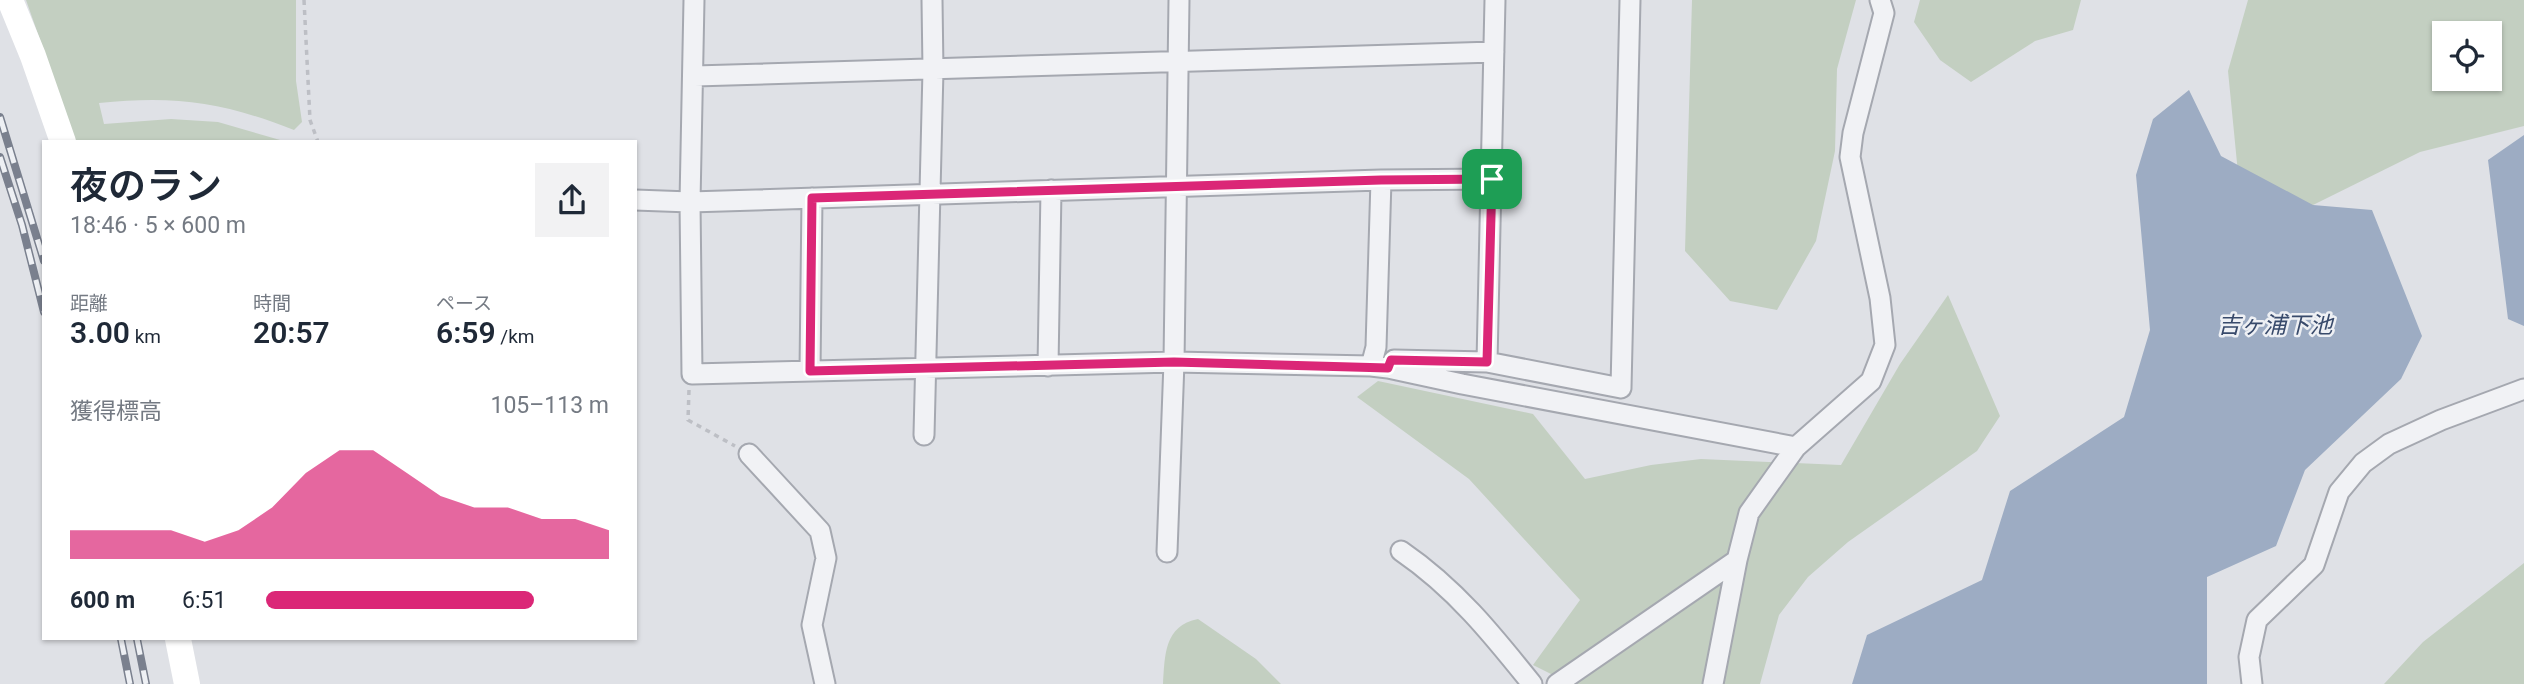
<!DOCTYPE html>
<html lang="ja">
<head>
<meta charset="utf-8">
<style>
  body { margin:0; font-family:Roboto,"Noto Sans JP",sans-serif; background:#f2f2f3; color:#1f2937; height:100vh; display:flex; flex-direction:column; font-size:26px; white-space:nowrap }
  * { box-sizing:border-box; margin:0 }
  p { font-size:23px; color:#747a83 }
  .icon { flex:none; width:38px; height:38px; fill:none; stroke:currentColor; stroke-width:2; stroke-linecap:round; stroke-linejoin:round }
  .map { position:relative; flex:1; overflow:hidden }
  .sheet { position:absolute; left:42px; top:140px; width:595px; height:500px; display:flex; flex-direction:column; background:#fff; border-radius:0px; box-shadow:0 2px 5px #0004 }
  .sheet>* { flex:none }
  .buttons { position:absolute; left:2432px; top:21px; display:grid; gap:14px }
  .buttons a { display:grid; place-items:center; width:70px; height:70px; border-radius:0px; background:#fff; box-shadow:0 2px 5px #0004; font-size:35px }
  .pin { position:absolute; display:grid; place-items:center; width:60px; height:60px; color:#fff; margin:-30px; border-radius:14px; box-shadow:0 4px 10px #0006 }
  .round { display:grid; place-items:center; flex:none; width:74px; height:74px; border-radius:0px; background:#f2f2f3 }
  .head { display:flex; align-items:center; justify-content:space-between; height:119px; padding:0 28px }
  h1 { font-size:38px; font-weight:600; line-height:52px }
  .metrics { display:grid; grid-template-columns:repeat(3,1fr); gap:10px; height:119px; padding:7px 28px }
  .metrics div { display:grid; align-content:center }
  .metrics b { font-size:30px; font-weight:600 }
  .metrics small { font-size:19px; font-weight:400 }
  .metrics p { font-size:19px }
  .chart { height:196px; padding:14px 28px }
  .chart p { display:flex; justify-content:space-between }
  .chart svg { width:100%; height:126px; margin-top:7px; fill:#db2777; opacity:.7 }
  ul { padding:0 28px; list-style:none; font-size:23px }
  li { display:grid; grid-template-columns:112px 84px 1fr; align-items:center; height:52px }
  li i { height:18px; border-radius:9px; background:#db2777 }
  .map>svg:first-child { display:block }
  .green { fill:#c3cfc1; fill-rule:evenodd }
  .water { fill:#9dacc3 }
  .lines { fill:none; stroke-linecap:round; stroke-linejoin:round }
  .street-casing { stroke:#a5a8b0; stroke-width:23 }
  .path { stroke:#bdbfc5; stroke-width:3.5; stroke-dasharray:5 5; stroke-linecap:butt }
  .street { stroke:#f1f2f5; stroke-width:19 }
  .secondary { stroke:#fff; stroke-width:26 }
  .rail-casing { stroke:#7a808e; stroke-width:8 }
  .rail { stroke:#eef0f4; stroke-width:5; stroke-dasharray:16; stroke-linecap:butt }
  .route-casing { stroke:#fff; stroke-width:14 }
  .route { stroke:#db2777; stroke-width:9 }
  .labels { text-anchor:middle; stroke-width:5; stroke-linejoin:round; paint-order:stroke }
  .water-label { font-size:23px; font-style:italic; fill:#384a6b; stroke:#eef0f4 }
</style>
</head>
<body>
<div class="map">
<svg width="2524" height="684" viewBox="0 0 2524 684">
  <rect width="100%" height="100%" fill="#dfe1e6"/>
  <path class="green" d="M26,0h270v81l6,41 -8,8c-71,-28 -119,-35 -195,-27l5,21 67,-5 47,3 69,20h-211z
    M1692,0h164l-19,69 -2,82 -19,90 -39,69 -47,-9 -45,-50z
    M1920,0h161l-8,30 -38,11 -64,41 -31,-22 -26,-38z
    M2248,0h276v126l-104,26 -107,53 -71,9 -14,-143zM2445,33h45v46h-45z
    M1948,295l52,121 -23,35 -129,91 -40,35 -29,38 -19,69h-206l3,-7 -24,-12 47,-65 -111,-121 -112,-82 21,-16 155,33 52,65 66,-14 50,-6 140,6 59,-101z
    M2524,563v121h-140l39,-42z
    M1198,619l58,40 25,25h-118c2,-29 1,-58 35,-65z"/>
  <path class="water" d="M2189,90l32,66 92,49 59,5 50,126 -21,43 -96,91 -29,76 -69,31v107h-355l15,-49 115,-55 28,-89 114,-74 26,-87 -14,-155 17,-56z
    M2524,135v191l-16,-7 -20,-159z"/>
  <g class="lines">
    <g class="street-casing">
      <path id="street" d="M694,0l-4,202 2,172 482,-12 197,4 17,2 74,16 334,63
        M695,76l799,-24
        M635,200l55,2 691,-22 110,-1
        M1394,360l93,2 134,26 9,-388
        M1487,362l8,-362
        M1048,366l3,-176
        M1371,366l5,-19 5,-167
        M810,371l2,-173
        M924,435l9,-365 -1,-70
        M749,454l71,77 6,27 -14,67 13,59
        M1401,551c54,37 91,83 131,133
        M1167,552l7,-190 5,-362
        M1557,684l180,-124
        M1713,684l24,-124 12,-47 47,-66 75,-66 14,-36 -5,-47 -30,-141 3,-24 31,-120 -4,-13
        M2252,684l-3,-27 8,-37 57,-55 25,-73 24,-29 26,-19 52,-24 83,-31"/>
    </g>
    <path class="path" d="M304,0l6,120 8,22
      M689,390l-1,30 47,26"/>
    <use href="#street" class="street"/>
    <path class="secondary" d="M10,0l23,56 30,86
      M178,639l9,45"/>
    <g class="rail-casing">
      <path id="rail" d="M0,117l44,144
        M0,157l22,68 22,87
        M121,639l9,45
        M137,639l9,45"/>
    </g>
    <use href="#rail" class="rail"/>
  </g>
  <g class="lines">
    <g class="route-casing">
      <path id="route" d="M1492,179l-5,183 -96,-2 -3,8 -214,-6 -364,9 2,-173 569,-18z"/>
    </g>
    <use href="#route" class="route"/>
  </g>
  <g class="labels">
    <g class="water-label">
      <text x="2275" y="333">吉ヶ浦下池</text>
    </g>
  </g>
</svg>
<div class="buttons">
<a><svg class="icon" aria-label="locate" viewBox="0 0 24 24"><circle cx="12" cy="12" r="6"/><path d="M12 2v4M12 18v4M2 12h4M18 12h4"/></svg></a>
</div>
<div class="pin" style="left:1492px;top:179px;background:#1e9e55"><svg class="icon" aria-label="arrive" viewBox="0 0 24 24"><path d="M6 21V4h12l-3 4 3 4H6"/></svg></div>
<section class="sheet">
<div class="head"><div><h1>夜のラン</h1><p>18:46 · 5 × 600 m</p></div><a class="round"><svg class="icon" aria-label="share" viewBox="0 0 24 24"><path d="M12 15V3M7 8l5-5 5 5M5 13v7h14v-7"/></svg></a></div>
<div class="metrics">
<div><p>距離</p><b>3.00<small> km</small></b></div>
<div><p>時間</p><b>20:57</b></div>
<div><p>ペース</p><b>6:59<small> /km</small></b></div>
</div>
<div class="chart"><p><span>獲得標高</span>105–113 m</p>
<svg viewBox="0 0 160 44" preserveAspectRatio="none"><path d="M0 44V34L10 34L20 34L30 34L40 38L50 34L60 26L70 14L80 6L90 6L100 14L110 22L120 26L130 26L140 30L150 30L160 34V44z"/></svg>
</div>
<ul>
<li><b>600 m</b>6:51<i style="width:78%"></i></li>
</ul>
</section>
</div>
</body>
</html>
